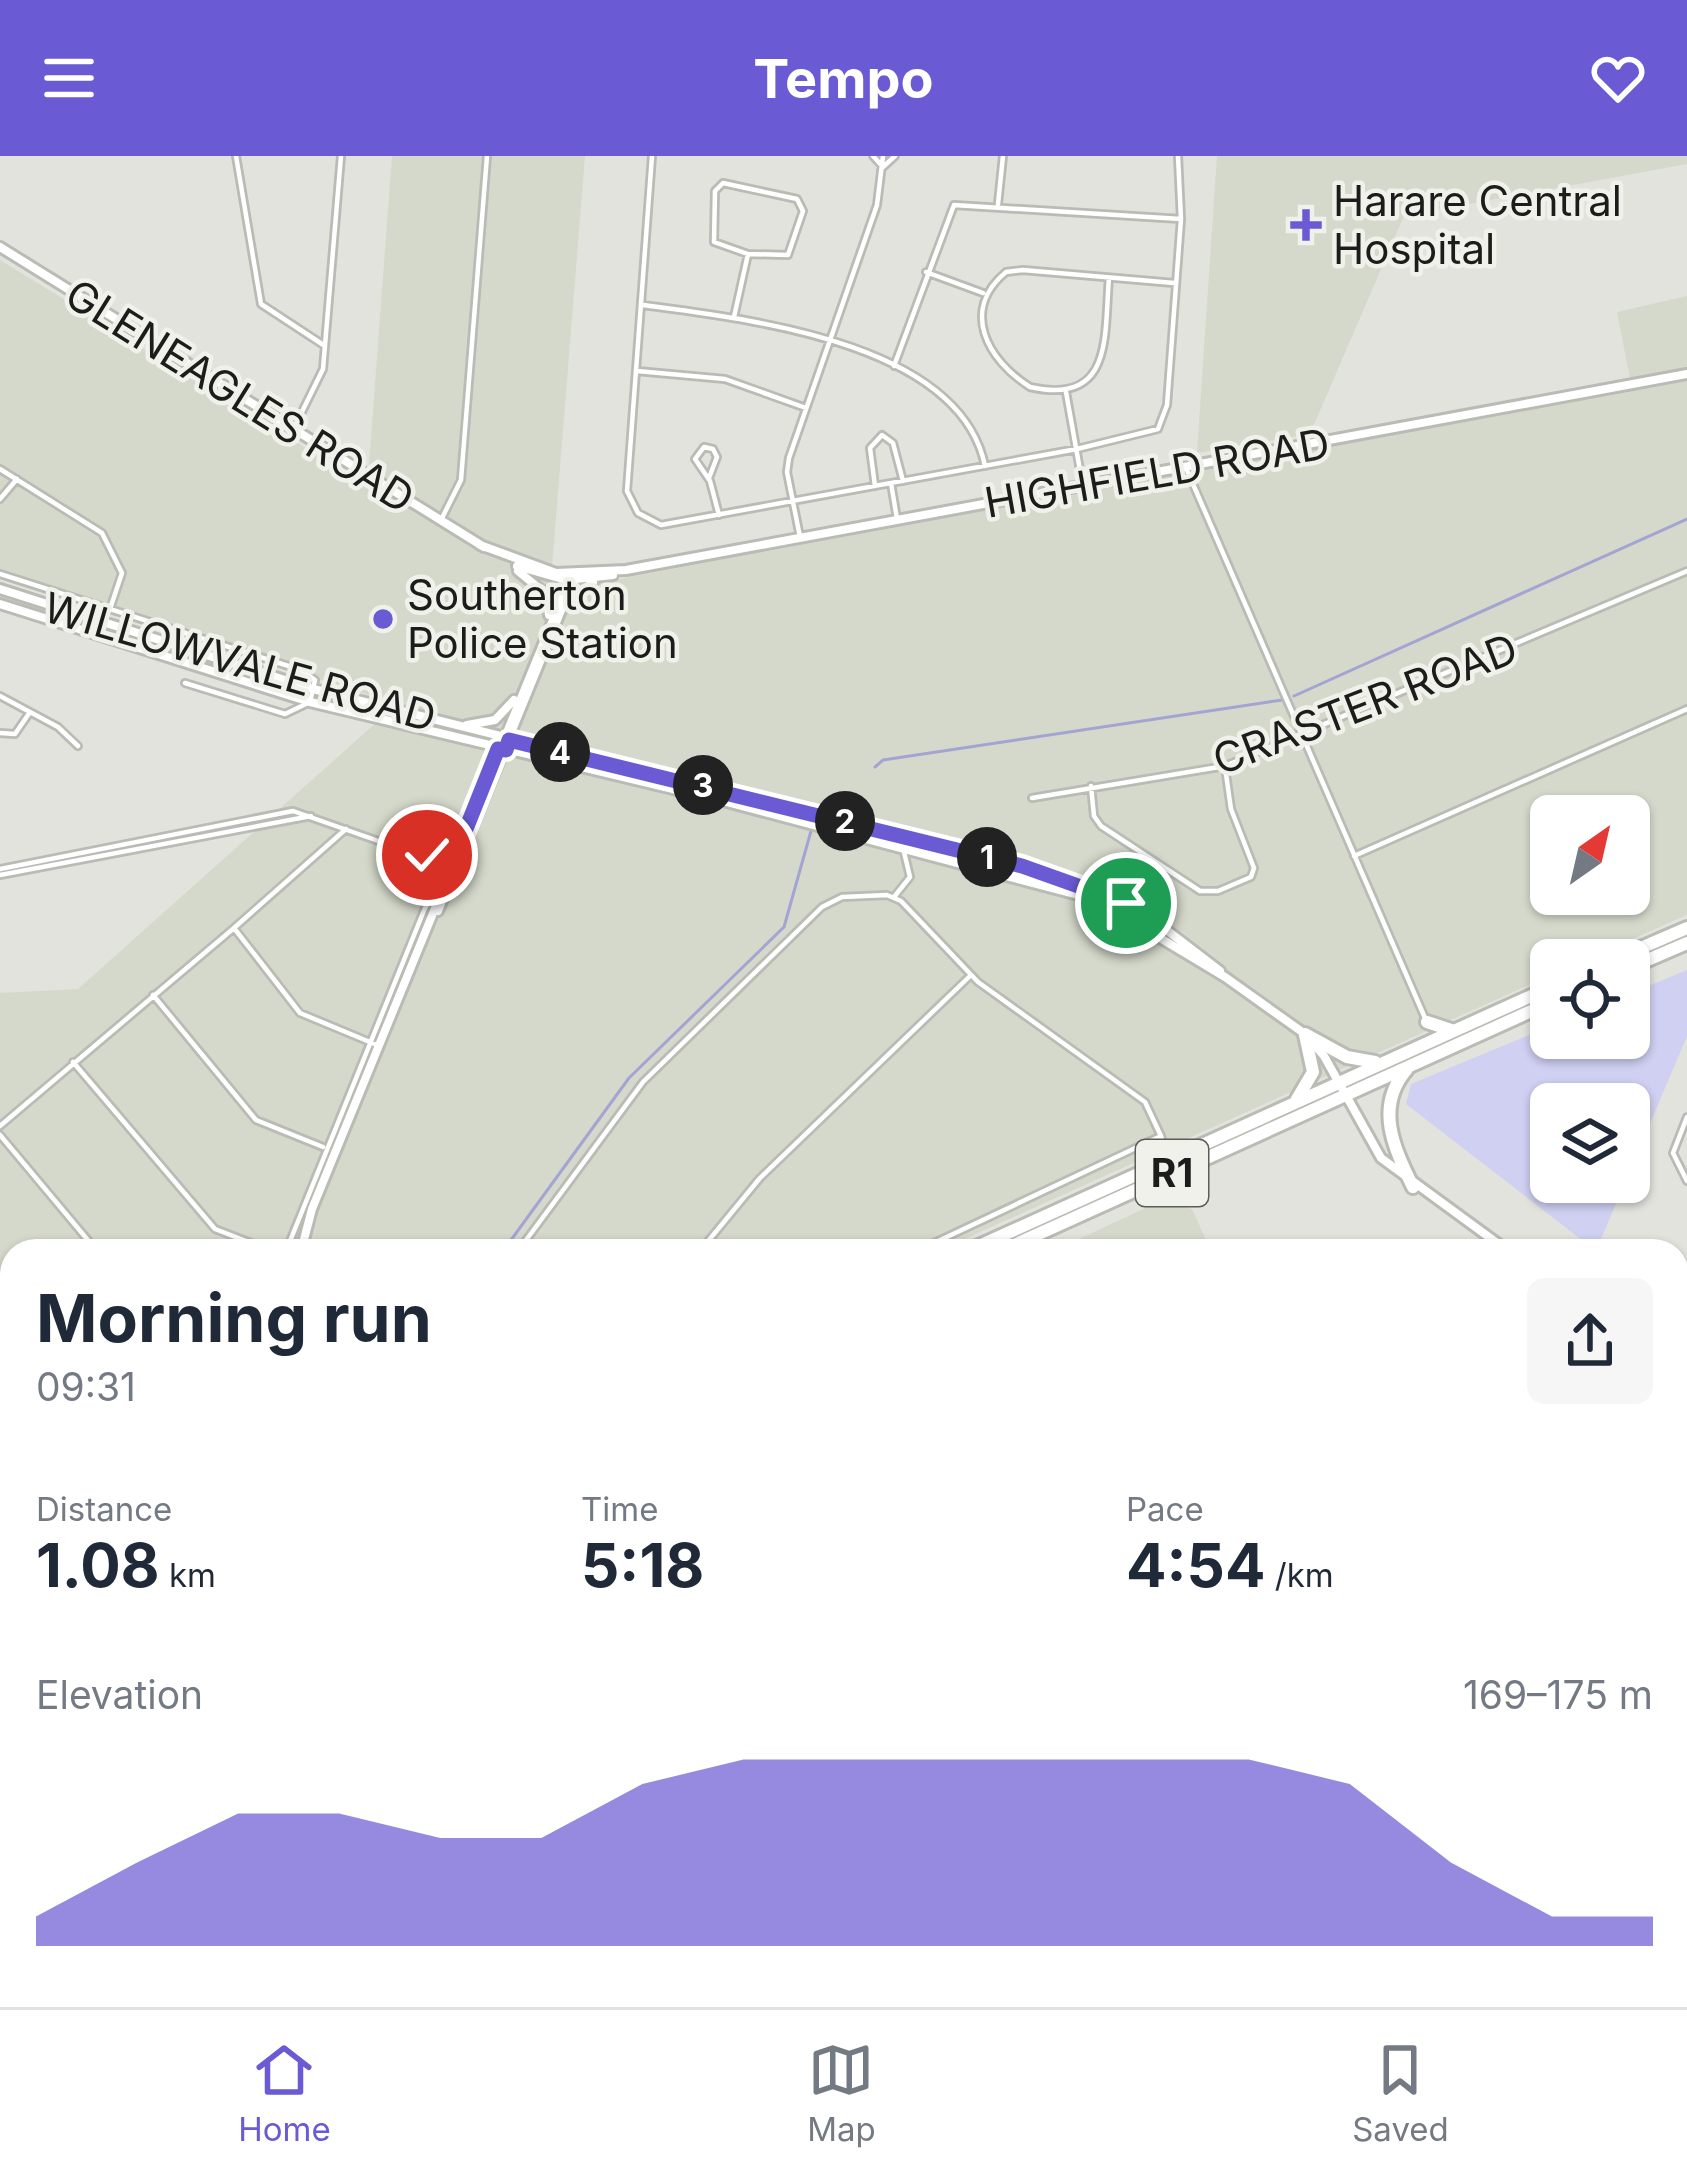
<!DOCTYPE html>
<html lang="en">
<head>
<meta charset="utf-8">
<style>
  body { margin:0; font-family:Inter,sans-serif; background:#f6f6f7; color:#1f2937; height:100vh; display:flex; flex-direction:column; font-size:45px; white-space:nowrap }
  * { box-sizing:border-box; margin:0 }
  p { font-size:39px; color:#747a83 }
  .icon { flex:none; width:66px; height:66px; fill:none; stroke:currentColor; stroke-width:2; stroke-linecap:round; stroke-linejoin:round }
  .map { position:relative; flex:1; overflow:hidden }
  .drawer { position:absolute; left:0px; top:1083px; width:1689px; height:768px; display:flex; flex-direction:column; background:#fff; border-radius:36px 36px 0 0; box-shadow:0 3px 9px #0004 }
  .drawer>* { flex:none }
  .needle { width:78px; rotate:34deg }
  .buttons { position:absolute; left:1530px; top:639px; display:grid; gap:24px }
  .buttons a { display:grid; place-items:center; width:120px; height:120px; border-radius:18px; background:#fff; box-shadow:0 3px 9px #0004; font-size:60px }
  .pin { position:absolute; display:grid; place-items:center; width:102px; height:102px; color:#fff; margin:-51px; border:6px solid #fff; border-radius:50%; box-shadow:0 3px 12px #0007 }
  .km { position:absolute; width:60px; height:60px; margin:-30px; border-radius:50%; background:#222; color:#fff; font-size:33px; line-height:60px; text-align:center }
  .round { display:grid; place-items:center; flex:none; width:126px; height:126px; border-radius:18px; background:#f6f6f7 }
  .overview { display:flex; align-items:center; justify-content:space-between; height:204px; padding:0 36px }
  h1 { font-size:66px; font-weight:700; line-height:90px }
  .figures { display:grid; grid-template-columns:repeat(3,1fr); gap:18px; height:204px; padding:12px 36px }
  .figures div { display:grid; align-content:center }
  .figures b { font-size:60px; font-weight:700 }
  .figures small { font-size:33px; font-weight:400 }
  .figures p { font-size:33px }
  .chart { height:336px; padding:24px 36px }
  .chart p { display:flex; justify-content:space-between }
  .chart svg { width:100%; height:216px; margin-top:12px; fill:#6a5ad4; opacity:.7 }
  header { display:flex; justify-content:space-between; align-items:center; height:156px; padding:0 36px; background:#6a5ad4; color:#fff; font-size:54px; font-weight:700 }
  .tab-bar { display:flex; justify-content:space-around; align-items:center; height:168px; border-top:3px solid #e0e1e3; background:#fff; font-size:33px; color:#747a83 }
  .tab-bar a { display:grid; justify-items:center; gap:6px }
  .tab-bar .current { color:#6a5ad4 }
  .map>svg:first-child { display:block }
  .built { fill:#d5d9cb; fill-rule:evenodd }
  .green { fill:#cfd0f2 }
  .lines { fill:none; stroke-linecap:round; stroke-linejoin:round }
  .stream { stroke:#a4a4d3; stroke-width:3 }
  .river { stroke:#a4a4d3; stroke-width:9 }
  .street-casing { stroke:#b9bbb4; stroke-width:10 }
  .secondary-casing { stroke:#b9bbb4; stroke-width:14 }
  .highway-casing { stroke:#b9bbb4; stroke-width:18 }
  .street { stroke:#fff; stroke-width:4.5 }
  .secondary { stroke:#fff; stroke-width:8 }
  .highway { stroke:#fff; stroke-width:12 }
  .route-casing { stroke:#fff; stroke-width:24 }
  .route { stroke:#6a5ad4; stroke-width:15 }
  .poi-dot { fill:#6a5ad4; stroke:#eff1ea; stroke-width:4.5 }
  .labels { text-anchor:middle; stroke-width:9; stroke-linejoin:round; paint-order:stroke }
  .shield { fill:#eff1ea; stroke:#5b5d58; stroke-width:3 }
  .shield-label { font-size:39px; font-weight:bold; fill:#1c1d1a }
  .poi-label { font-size:42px; fill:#1c1d1a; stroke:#eff1ea; text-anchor:start }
  .street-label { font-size:42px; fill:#1c1d1a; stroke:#eff1ea }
</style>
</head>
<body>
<header><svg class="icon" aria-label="menu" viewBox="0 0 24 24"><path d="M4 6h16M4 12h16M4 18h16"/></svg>Tempo<svg class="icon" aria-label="heart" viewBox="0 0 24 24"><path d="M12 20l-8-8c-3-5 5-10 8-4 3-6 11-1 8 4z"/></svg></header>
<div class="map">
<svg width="1687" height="1851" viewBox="0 0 1687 1851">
  <rect width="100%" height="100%" fill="#e2e3dd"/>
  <path class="built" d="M392,0h193l-35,436 1082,-203 -15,-77 70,-16v619l-102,45h-34v15l-613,276h-926v329l-12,4v-591l78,-4 319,-285 -397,-126v-318l361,222 8,-17zM1551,660h78v78h-78z
    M1217,0h470v8l-283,52 -94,218 -113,19z
    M1163,1044l29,9 19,42h-158z
    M1677,1243l10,7v334l-10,-3z"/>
  <path class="green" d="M1687,814v66l-58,137v-69h-78v78h74l-29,69 -190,-147 5,-20 140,-58v12h78v-44z"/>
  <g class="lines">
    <path class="stream" d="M1294,540l393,-177
      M875,611l8,-7 399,-60
      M503,1095l126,-173 155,-151 27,-96"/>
    <path class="river" d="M0,1706l12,2
      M368,1839l3,12
      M1510,1839l8,8 20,-5 14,9
      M395,1851l3,-12"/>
    <g class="street-casing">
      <path id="street" d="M236,0l25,148 64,42
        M652,0l-25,335 11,22 23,12 416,-76 81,-20 9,-24 14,-186 -3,-63
        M873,0l10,11 12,-11
        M723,27l74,16 6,12 -15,44 -40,-1 -34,-12 1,-51z
        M998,48l5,-48
        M926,116l57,21
        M1109,122c-5,57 5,128 -79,109 -43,-27 -70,-77 -24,-115l17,-2 151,13
        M643,149c104,14 317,37 342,161
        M734,161l14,-63
        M894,210l60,-161 227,14
        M637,215l88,8 81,29
        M1066,236l17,95
        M294,272l29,-59 18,-213
        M1186,312l239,550
        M0,313l102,64 20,40 -12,36
        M709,322l8,-21 -4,-8 -9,-2 -9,12 15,22 9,34
        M891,327l6,36
        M875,330l-5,-38 12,-13 11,8 10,38
        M0,343l17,-20
        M441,364l20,-40 26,-324
        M800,381l-13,-65 2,-14 88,-253 6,-49
        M0,418l301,96 14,10 -5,22 -25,12 -100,-31
        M0,540l58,31 20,19
        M0,577l15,1 15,-22
        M1091,630l3,30 7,10 99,65h18l33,-14 3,-9 -23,-59 -6,-42
        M1032,642l193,-32 462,-195
        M421,700l39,-15
        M1354,700l333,-147
        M0,713l293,-58 128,45 15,12 6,19
        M0,719l311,-59
        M894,741l16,-20 -6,-25
        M234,772l112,-99
        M153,839l103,125 67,27
        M73,906l142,167 57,22
        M1687,961l-14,36 14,28
        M0,970l234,-198 66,85 77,32
        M0,979l97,116
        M1161,980l6,24
        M286,1095l139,-343 5,-7 6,1
        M518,1095l125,-169 179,-175 20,-10 45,-2 14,6 77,81 167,120 16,34 -244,115
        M700,1095l60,-73 211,-203
        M1687,1128l-8,27 8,9
        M0,1139l12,14
        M0,1254l12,-3
        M1677,1278l2,1
        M0,1358l12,-3
        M1677,1426l10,3
        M0,1483l12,-11
        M0,1550l12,10
        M1677,1576l10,3
        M0,1762l12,6
        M698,1839l11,12
        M836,1839l11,12
        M872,1839l12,12
        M1095,1839l12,12
        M1258,1839l11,12
        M0,1841l16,10
        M113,1851l9,-12
        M639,1851l13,-12
        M744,1851l13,-12
        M848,1851l15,-12"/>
    </g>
    <g class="secondary-casing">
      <path id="secondary" d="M0,91l484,300
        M480,389l76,28 70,-3 1061,-196
        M517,410l49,14 47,-5
        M518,415l28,23 3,21
        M0,433l313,100 751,188 83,38 73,56
        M568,447l25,-21
        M0,448l310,98 409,98 378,100 128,77 80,57 19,22 57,102 127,93
        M467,569l28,-5 19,-20
        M438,755l135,-330
        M301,1095l11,-42 259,-633
        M1677,1724l10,3
        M150,1851l9,-12
        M1269,1851l13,-12"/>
    </g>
    <g class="highway-casing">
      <path id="highway" d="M1613,804l74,-32
        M1629,812l58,-25
        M1427,866l27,9
        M1305,878l42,23 28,5
        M1407,913c-33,38 -13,79 6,118
        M1297,943l16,-27 -8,-37
        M968,1095l583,-264
        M1001,1095l550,-249
        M0,1443l12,-5
        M0,1455l12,-4"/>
    </g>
    <use href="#street" class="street"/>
    <use href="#secondary" class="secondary"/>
    <use href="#highway" class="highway"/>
  </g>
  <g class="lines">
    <g class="route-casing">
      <path id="route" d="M427,699l35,-16 36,-90 8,1 3,-10 513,126 104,37"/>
    </g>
    <use href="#route" class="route"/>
  </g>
  <g class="poi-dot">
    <path d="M1300 51h12v12h12v12h-12v12h-12v-12h-12v-12h12z"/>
    <circle cx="383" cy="463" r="12"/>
  </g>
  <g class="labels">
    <rect class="shield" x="1136" y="984" width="72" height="66" rx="9"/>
    <g class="shield-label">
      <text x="1172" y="1031">R1</text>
    </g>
    <g class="poi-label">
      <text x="1333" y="60">Harare Central<tspan x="1333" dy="48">Hospital</tspan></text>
      <text x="407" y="454">Southerton<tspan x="407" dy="48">Police Station</tspan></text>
    </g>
    <g class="street-label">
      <text transform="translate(240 240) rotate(32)" y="15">GLENEAGLES ROAD</text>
      <text transform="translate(1157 317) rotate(-10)" y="15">HIGHFIELD ROAD</text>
      <text transform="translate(240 506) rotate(16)" y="15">WILLOWVALE ROAD</text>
      <text transform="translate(1365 548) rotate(-21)" y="15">CRASTER ROAD</text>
    </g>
  </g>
</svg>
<div class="buttons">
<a><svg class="needle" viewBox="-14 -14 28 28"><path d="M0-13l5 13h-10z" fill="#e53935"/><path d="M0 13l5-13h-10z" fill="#747a83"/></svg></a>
<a><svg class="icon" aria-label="locate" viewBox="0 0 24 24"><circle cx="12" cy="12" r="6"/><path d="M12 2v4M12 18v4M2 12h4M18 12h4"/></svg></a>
<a><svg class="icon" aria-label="layers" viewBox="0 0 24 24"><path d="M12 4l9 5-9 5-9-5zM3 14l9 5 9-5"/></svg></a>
</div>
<div class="pin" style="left:1126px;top:747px;background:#1e9e55"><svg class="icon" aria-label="arrive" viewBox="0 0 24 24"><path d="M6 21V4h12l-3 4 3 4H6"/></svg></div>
<div class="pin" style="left:427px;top:699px;background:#d93025"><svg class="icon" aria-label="check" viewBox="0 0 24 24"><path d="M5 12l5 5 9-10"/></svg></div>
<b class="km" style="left:987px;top:701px">1</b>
<b class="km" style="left:845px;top:665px">2</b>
<b class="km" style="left:703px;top:629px">3</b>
<b class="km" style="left:560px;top:596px">4</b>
<section class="drawer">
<div class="overview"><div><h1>Morning run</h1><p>09:31</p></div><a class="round"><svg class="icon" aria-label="share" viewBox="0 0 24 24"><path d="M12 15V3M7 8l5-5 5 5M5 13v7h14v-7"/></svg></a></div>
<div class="figures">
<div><p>Distance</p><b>1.08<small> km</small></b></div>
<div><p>Time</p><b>5:18</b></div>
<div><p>Pace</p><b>4:54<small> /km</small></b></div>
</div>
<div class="chart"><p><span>Elevation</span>169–175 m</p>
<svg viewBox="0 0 160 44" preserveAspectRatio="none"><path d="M0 44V38L10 27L20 17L30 17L40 22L50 22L60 11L70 6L80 6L90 6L100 6L110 6L120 6L130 11L140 27L150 38L160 38V44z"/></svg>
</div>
</section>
</div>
<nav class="tab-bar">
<a class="current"><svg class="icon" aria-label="home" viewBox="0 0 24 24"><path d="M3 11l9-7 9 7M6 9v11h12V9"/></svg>Home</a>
<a><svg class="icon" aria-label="map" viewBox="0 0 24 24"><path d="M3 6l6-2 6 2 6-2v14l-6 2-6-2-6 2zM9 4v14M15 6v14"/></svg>Map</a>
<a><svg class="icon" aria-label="saved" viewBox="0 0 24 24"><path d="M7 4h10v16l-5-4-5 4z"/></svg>Saved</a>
</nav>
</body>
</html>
